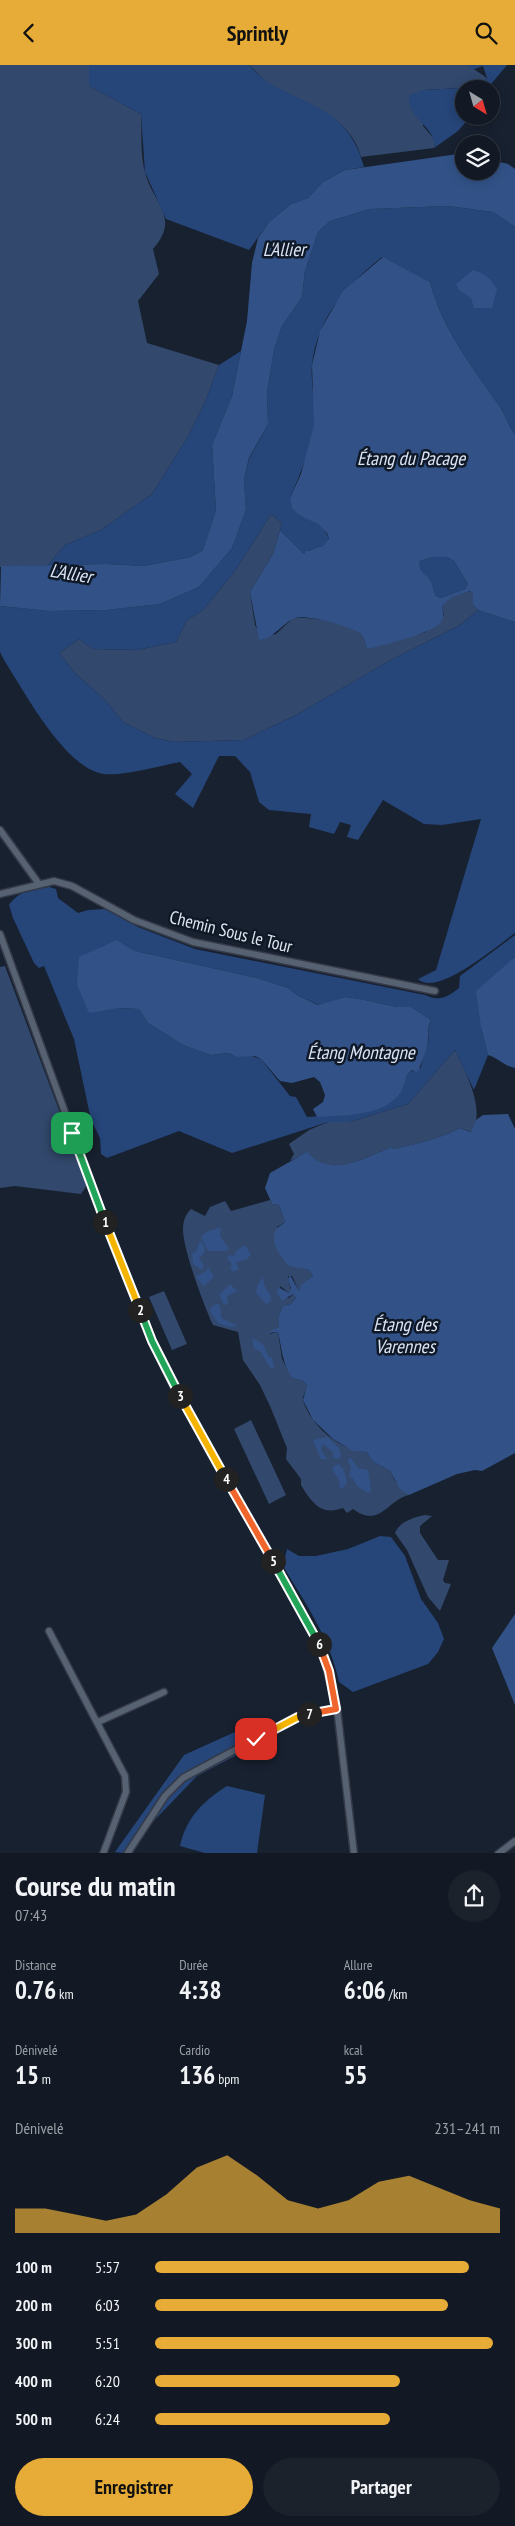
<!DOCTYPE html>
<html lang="fr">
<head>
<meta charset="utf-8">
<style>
  body { margin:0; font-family:"PT Sans Narrow",sans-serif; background:#1b222c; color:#f1f3f6; height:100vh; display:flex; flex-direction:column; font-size:19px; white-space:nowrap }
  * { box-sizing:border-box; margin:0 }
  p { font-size:16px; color:#9ca0a6 }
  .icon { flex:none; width:28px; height:28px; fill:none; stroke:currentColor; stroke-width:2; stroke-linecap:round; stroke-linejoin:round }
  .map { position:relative; height:1788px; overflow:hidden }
  .drawer { display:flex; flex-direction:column; background:#121924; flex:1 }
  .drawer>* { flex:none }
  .needle { width:32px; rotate:143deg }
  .tools { position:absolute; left:455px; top:15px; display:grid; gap:10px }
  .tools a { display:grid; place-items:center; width:45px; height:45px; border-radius:50%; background:#121924; box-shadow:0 2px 12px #0003,0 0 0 1px #313841; font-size:25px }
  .pin { position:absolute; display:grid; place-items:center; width:42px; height:42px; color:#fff; margin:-21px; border-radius:10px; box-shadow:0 2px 8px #0006 }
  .km { position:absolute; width:25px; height:25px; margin:-12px; border-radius:50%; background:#222; color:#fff; font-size:14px; line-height:25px; text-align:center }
  .round { display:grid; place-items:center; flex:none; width:52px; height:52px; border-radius:26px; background:#1b222c }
  .headline { display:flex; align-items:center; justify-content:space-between; height:85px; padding:0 15px }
  h1 { font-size:28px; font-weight:700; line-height:38px }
  .figures { display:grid; grid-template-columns:repeat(3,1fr); gap:8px; height:85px; padding:5px 15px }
  .figures div { display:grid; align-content:center }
  .figures b { font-size:25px; font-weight:700 }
  .figures small { font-size:14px; font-weight:400 }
  .figures p { font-size:14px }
  .chart { height:140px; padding:10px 15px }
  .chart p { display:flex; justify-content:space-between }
  .chart svg { width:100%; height:90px; margin-top:5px; fill:#e7ac37; opacity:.7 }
  .cta { display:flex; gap:10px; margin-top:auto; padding:10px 15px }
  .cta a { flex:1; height:58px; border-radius:30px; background:#e7ac37; color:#111; font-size:20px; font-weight:700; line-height:58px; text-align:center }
  .cta a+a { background:#1b222c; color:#f1f3f6 }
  ul { padding:0 15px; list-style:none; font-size:16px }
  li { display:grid; grid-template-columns:80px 60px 1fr; align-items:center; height:38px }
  li i { height:12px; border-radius:6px; background:#e7ac37 }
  header { display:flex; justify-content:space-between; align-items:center; height:65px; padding:0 15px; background:#e7ac37; color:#111; font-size:22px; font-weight:700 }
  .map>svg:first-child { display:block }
  .green { fill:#32486c }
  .forest { fill:#264579; fill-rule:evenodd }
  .water { fill:#325287; fill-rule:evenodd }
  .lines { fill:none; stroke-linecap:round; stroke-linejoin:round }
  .minor-casing { stroke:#343a47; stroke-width:9 }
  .minor { stroke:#566172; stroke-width:6 }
  .split-1-casing { stroke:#fff; stroke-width:10 }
  .split-2-casing { stroke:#fff; stroke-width:10 }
  .split-3-casing { stroke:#fff; stroke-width:10 }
  .split-4-casing { stroke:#fff; stroke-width:10 }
  .split-5-casing { stroke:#fff; stroke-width:10 }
  .split-6-casing { stroke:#fff; stroke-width:10 }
  .split-7-casing { stroke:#fff; stroke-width:10 }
  .split-8-casing { stroke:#fff; stroke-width:10 }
  .split-1 { stroke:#22a559; stroke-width:6 }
  .split-2 { stroke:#f5b400; stroke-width:6 }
  .split-3 { stroke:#22a559; stroke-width:6 }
  .split-4 { stroke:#f5b400; stroke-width:6 }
  .split-5 { stroke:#f0652b; stroke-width:6 }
  .split-6 { stroke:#22a559; stroke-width:6 }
  .split-7 { stroke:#f0652b; stroke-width:6 }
  .split-8 { stroke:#f5b400; stroke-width:6 }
  .labels { text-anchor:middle; stroke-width:5; stroke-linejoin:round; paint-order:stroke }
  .street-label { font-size:18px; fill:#dee5ef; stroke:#0f1826 }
  .water-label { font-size:19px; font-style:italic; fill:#dae4f5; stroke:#0f1826 }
</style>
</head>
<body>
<header><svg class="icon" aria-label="back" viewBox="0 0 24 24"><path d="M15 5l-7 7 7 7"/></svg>Sprintly<svg class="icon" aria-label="search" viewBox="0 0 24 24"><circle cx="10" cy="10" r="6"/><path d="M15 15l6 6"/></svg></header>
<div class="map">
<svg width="515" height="1789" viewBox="0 0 515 1789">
  <rect width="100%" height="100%" fill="#182130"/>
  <path class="green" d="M0,0h89v21l52,28c1,18 -1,40 4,58 8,32 36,45 8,77l6,25 -21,27 9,42 72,22 -14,37 -18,36 -35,56 -51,36 -36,15 -17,20 -48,2z
    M249,0h219l19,13 -8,9 -55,3 -1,36 12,14 -1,8 -73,9c-11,-43 -58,-54 -92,-73 -7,-5 -13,-13 -20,-19z
    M271,449l11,9 -9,31 -23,38 5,33 8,15 6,-5 7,-1 17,-16c18,-1 49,4 65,14 6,4 7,10 9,16l59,-16 18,-17 -2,-9c6,-9 21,-18 32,-13l-1,12 5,5 -18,15 -73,37 -89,52 -54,26 -70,2 -19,-4 -32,-16 -18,-22 -29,-26 -17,-21 20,-14 14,10 44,1 39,-8 11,-22 16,-10 32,-39z
    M5,901l82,219 -6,9 -66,-8 -15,2v-221z
    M455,985c10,21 31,59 17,82l-13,-4c-13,9 -48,17 -65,21l-3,-2c-27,11 -61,32 -84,6l-17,8 4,-7 -5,-10 20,-14 19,-8h22l58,-18z
    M270,1135l2,4 7,1 6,17 -8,5c0,29 3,37 32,43l4,6 -11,9 -3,6 -7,-15h-4l3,15 -2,2 -9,-7 1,12h8l4,-4 3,4 -5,6 -8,2 -4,9 1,11 -11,8 9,-2 4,27 10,19 11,3 4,4c0,4 -5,12 -4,15 7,25 37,51 64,52l5,9 18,10 5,10 14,14c-22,5 -29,34 -56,14l-6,4 -4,-5c-22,8 -31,-5 -42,-23v-6l-15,-20 1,-11 -17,-42 -10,-21 -17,-25 -5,-28 -25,-7c-9,-19 -30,-76 -30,-95 0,-9 2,-15 8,-21l14,7 5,-9 15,-6 6,10z
    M164,1226l23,53 -15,6 -23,-53z
    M251,1355l35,75 -17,9 -35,-75z
    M425,1450l7,1 -12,10v7l18,27h11l-6,20 2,3 6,1 -11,27 -12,-14 -21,-47 -12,-17c4,-11 19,-16 30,-18z"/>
  <path class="forest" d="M89,0h160c6,6 13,14 20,18 43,25 80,27 95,84l-19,3 -22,12 -15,16 -17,6 -22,18 -20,28 -83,-31 -21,-47 -4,-58 -52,-28z
    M468,0h39l-20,24h-23v27h7l-13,15 -24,17c3,-21 -27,-28 -25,-53l15,-5 54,-3 9,-9 -4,-12 -11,4z
    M448,141l45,6 22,15v207c-7,-8 -9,-18 -15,-27 -27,-39 -58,-78 -70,-125l-48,-25c-35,28 -65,61 -70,108 -2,20 5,41 2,61 -4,24 -14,49 -24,72l9,17c13,4 27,11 30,25l-6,6 -8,2 -5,3 -4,-1 -2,4 -24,-24 2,-7 -11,-9 -36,57 -32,39 -16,10 -11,22 -39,8 -44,-1 -14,-10 -20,14 17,21 29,26 18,22 32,16 19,4 70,-2 54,-26 89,-52 73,-37 18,-15 37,12v311c-17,12 -79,65 -97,46l18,-9 45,-151 -39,6 -18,-1 -41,-24 -25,40 -11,-3 4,-12 -11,-3 -6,12 -25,-7 2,-13 -42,-4 -10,-8 -9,-30 -15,-16h-16l-26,52 -18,-14 17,-20 -12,-12c-21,4 -56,14 -76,12 -39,-5 -80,-83 -100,-114l-4,-8v-46l49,5 58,-1 53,-6 39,-17 33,-39 14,-38 -2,-31 5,-20 19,-35 -1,-32 7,-42 8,-24 20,-29 3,-26 13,-39 12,-11 40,-12z
    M241,286l-9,45 -20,49 4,65 -13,40 -12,7 -47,9 -37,-2 -59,1 17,-20 36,-15 51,-36 35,-56 18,-36 14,-37z
    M433,492h14l7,4 14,23 -3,5 -24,9 -5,-2c-2,-4 -3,-11 -5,-15 -7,-8 -13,-9 -11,-20z
    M49,822l7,2 2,9 20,15 10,-3 17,-1 33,18 57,22 230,46c15,7 22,2 34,-7l1,-12 55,-41v22l-15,15 -19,55 7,28 -14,35 -19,-40 -47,54 -58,18h-22l-96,31 -53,-22 -72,27 -6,-4 -1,-16 -9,-18 -17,-81 -30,-73 -5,2 -5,-5 -21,-45 -4,-13c11,-15 22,-15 40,-18zM117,875l18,11 122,27 31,10 9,7 22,10 26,-8 15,2 37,8h14l20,13c-5,12 -1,16 -3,23 -3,8 -5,15 -7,24l-13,6 -9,22 -36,18 -56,4 -11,-20 -6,-1 -29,-37 -12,-4 -13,2 -7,-4 -19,2 -27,-10 -35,-22 -9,-14 -21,-1z
    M380,1471l11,1 14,19 16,43 17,24 6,16 -6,13 -10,12 -75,28 -14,-10c-9,-43 -33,-78 -56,-116l4,-17 12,7h17l32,-7z
    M257,1657l10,17 -70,37 -74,77 -8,-1 69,-97z
    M227,1721l38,9 -8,58h-52l-25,-7c6,-28 23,-45 47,-60z"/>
  <path class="water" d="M458,89l6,1v16h27v-11l17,4 7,5v58l-22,-15 -45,-6 -78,3 -40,12 -12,11 -13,39 -3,26 -20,29 -8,24 -7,42 1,32 -19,34 -5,21 2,31 -14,38 -33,39 -39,17 -53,6 -58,1 -49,-5 1,-40 106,-2 37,2 47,-9 12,-7 13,-40 -4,-65 20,-49 15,-75 5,-58 6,-25 11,-16 22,-18 17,-6 15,-16 22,-12z
    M383,192l47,25c12,47 43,86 70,125 6,9 8,19 15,27v188l-37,-12 -5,-5v-11l-3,-3 -18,6 -10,9c1,5 3,11 -1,16 -9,12 -58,23 -74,27 -2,-7 -3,-13 -9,-17 -10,-6 -52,-18 -63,-14 -10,3 -24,23 -36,22l-9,-48 23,-38 7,-24 24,24 2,-4 4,1 5,-3 8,-2 6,-7 -2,-6 -9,-9 -19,-9 -7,-7 -2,-10 11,-24 13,-49 -2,-60 8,-34 23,-40zM433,492h14l7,4 14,23 -3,5 -24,9 -5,-2c-2,-4 -3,-11 -5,-15 -6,-8 -13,-9 -11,-20z
    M473,205c12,4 18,8 24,19l-5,19h-18l-3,-10 -12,-8 -3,-6z
    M117,875l18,11 122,27 31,10 9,7 21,10 27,-8 15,2 37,8h14l20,13c-4,8 -2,12 -3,21 0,5 -7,26 -11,31l-4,-2 -5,3c-3,7 -5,17 -9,22 -19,22 -56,20 -82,22l-4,-8 10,-7 2,-7 -5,-13 -6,-5 -22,6 -12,-2 -19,-22 -6,-3 -19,1 -7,-4 -19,2 -27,-10 -35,-22 -9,-14 -21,-1 -29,5 -12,-28 2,-28z
    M515,892v111c-11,-2 -15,-9 -27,-13l-7,-28 -5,-36z
    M508,1049l7,15v324l-33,18 -7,-1 -18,4 -48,21 -9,-6 -10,-18 -18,-10 -5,-9 -14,-1 -20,-12 -20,-19 -10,-20 4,-15 -4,-4 -11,-3c-10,-15 -10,-29 -14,-46l-11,1 12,-6v-12l4,-9 8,-2 5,-6 -3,-4 -11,7 -5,-8 1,-6 11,6 2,-5 -3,-9 2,-4 9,16 2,-6 12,-9 -4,-6 -20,-4c-8,-8 -20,-25 -13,-36 2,-4 6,-5 9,-8l-6,-17 -7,-1 -7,-16 5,-15 37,-21c23,27 58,6 84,-5l3,2c17,-4 52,-12 65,-21l12,4 5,-12 7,-5z
    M219,1163l2,1 -1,7 9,13 -4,2h-17l-7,-14 5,-5z
    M200,1176l4,4 1,7 -6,6 5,8 -2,4 -9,-6 -1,-11h3z
    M245,1180l6,10 -5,5 -10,2 3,7 -6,3 -3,-5 2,-3 -5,-6 3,-3 4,1 2,-5z
    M208,1202l6,10 -10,9 -8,-9 10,-6z
    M263,1212l1,8 7,11 -1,6 -4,2 -10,-11 1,-7z
    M230,1219l7,7 -10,5 1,8 -4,1 -5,-10z
    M216,1239l4,1 1,13 17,8 -9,1 -11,-4 -8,-12 1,-4z
    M252,1273l11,6 6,13 3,1 2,9 -2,3 -12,-19 -6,-2z
    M327,1372l12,11 2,9 -4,2 -4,-2v-5l-10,-8 -2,6 6,9h-6l-8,-19z
    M350,1392l8,11 10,2 3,21 -3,2 -11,-7 -5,-9h-3l2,-10 -3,-6z
    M339,1399l5,6 3,13 -4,5h-3l-1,-8 -7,-11 2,-3z
    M515,1549v91l-23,-57z"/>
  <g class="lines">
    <g class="minor-casing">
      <path id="minor" d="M0,765l39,54
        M0,829l54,-13 18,5 62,34 59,22 242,49
        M0,869l97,266 55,141 19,40 150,266 16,61 17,146
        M49,1566l76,145 1,16 -23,62
        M98,1657l66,-30
        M127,1789l38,-58 18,-18 115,-62 39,-8
        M498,1789l17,-13"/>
    </g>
    <use href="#minor" class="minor"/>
  </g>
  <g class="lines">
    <g class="split-1-casing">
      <path id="split-1" d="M72,1068l33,89"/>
    </g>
    <g class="split-2-casing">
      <path id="split-2" d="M105,1157l35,88"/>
    </g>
    <g class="split-3-casing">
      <path id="split-3" d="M140,1245l12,31 28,55"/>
    </g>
    <g class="split-4-casing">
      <path id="split-4" d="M180,1331l46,83"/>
    </g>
    <g class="split-5-casing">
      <path id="split-5" d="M226,1414l47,82"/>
    </g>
    <g class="split-6-casing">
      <path id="split-6" d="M273,1496l46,83"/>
    </g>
    <g class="split-7-casing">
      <path id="split-7" d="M309,1649l27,-5 -7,-38 -10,-27"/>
    </g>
    <g class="split-8-casing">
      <path id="split-8" d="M256,1674l42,-22 11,-3"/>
    </g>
    <use href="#split-1" class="split-1"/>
    <use href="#split-2" class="split-2"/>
    <use href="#split-3" class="split-3"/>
    <use href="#split-4" class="split-4"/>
    <use href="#split-5" class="split-5"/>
    <use href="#split-6" class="split-6"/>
    <use href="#split-7" class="split-7"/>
    <use href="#split-8" class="split-8"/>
  </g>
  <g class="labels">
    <g class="street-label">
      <text transform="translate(231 867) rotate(14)" y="6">Chemin Sous le Tour</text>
    </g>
    <g class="water-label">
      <text x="284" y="191">L'Allier</text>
      <text x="411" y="400">Étang du Pacage</text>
      <text transform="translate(71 508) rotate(9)" y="7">L'Allier</text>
      <text x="361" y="994">Étang Montagne</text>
      <text x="405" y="1266">Étang des<tspan x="405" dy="22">Varennes</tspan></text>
    </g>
  </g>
</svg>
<div class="tools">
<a><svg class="needle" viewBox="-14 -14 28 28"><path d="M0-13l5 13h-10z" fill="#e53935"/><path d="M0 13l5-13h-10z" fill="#9ca0a6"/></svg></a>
<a><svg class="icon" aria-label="layers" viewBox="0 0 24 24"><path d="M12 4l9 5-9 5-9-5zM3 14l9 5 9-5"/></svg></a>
</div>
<div class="pin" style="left:72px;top:1068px;background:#1e9e55"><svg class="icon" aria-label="arrive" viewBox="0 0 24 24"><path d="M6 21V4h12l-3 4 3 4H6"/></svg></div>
<div class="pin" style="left:256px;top:1674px;background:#d93025"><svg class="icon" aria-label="check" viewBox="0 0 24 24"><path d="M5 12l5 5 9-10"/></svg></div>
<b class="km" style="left:105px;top:1157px">1</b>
<b class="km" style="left:140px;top:1245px">2</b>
<b class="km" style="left:180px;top:1331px">3</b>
<b class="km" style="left:226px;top:1414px">4</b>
<b class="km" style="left:273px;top:1496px">5</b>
<b class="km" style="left:319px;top:1579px">6</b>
<b class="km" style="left:309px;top:1649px">7</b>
</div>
<section class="drawer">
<div class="headline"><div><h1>Course du matin</h1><p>07:43</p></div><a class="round"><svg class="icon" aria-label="share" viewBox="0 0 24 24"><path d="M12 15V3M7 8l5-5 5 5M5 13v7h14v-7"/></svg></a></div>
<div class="figures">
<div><p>Distance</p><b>0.76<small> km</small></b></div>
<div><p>Durée</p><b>4:38</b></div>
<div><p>Allure</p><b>6:06<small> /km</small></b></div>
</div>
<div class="figures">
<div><p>Dénivelé</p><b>15<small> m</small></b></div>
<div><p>Cardio</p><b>136<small> bpm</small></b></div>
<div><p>kcal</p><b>55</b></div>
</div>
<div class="chart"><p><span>Dénivelé</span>231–241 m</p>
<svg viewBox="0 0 160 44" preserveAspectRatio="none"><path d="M0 44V32L10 32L20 35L30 38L40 35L50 25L60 12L70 6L80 16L90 28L100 32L110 28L120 19L130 16L140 22L150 28L160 32V44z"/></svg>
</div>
<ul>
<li><b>100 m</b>5:57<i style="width:91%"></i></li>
<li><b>200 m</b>6:03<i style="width:85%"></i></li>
<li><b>300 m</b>5:51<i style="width:98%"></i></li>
<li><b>400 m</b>6:20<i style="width:71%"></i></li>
<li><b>500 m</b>6:24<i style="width:68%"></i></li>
</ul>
<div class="cta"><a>Enregistrer</a><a>Partager</a></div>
</section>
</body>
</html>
